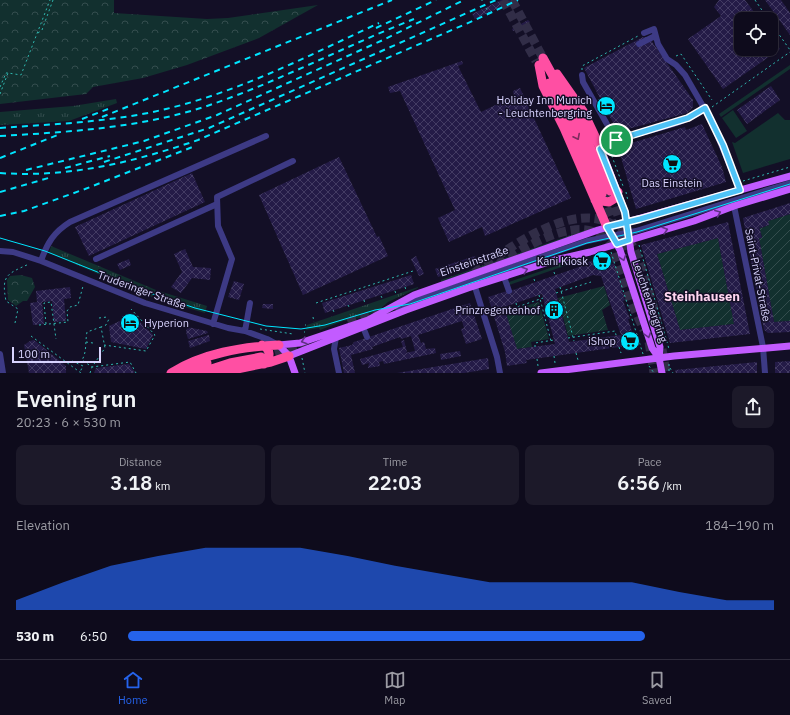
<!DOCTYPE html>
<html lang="en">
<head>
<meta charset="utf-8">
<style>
  body { margin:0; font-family:"IBM Plex Sans",sans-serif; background:#1c1929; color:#f1f3f6; height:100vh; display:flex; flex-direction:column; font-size:15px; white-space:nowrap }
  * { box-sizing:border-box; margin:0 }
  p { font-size:13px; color:#9b9ba3 }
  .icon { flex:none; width:22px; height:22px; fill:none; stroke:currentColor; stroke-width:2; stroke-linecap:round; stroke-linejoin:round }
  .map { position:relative; height:373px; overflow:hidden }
  .drawer { display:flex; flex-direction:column; background:#0e0b1c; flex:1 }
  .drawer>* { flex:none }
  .controls { position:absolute; left:734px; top:12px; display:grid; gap:8px }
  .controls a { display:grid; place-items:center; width:44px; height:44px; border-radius:8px; background:#0e0b1c; box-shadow:0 2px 6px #0003,0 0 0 1px #2e2b3b; font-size:20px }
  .scale { position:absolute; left:12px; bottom:10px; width:89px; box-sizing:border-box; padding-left:4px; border:2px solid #d9d4ff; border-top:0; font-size:11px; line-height:14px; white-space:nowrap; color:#d9d4ff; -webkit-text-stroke:3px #130f26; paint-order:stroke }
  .pin { position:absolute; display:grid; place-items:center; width:34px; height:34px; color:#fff; margin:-17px; border:2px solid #fff; border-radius:50%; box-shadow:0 1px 4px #0007 }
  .round { display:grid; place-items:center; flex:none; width:42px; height:42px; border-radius:8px; background:#1c1929 }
  .overview { display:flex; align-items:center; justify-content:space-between; height:68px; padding:0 16px }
  h1 { font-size:22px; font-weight:600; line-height:30px }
  .metrics { display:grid; grid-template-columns:repeat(3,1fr); gap:6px; height:68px; padding:4px 16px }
  .metrics div { display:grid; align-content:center; border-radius:8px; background:#1c1929; text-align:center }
  .metrics b { font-size:20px; font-weight:600 }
  .metrics small { font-size:11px; font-weight:400 }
  .metrics p { font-size:11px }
  .chart { height:112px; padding:8px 16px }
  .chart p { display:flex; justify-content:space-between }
  .chart svg { width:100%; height:72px; margin-top:4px; fill:#2563eb; opacity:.7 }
  ul { padding:0 16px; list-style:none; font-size:13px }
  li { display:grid; grid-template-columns:64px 48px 1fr; align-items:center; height:30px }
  li i { height:10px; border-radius:5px; background:#2563eb }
  .tabs { display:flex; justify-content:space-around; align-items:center; height:56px; border-top:1px solid #2e2b3b; background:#0e0b1c; font-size:11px; color:#9b9ba3 }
  .tabs a { display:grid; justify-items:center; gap:2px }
  .tabs .current { color:#2563eb }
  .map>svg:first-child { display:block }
  .grass { fill:url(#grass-tufts) }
  .park { fill:url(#park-crowns) }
  .garden { fill:url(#garden-furrows) }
  .pitch { fill:#12302f }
  .building { fill:url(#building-cross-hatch); fill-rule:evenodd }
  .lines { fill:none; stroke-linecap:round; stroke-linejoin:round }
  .highway-tunnel { stroke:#312d47; stroke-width:9; stroke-dasharray:9 4.5; stroke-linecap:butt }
  .path { stroke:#2fb8b0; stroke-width:1; stroke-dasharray:2 3; stroke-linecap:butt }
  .minor { stroke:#3d3a85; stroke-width:6 }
  .major { stroke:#c25bff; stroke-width:7 }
  .highway { stroke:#ff4fa3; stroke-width:9 }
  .tram { stroke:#00e5ff; stroke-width:1 }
  .rail { stroke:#00e5ff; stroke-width:2; stroke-dasharray:6 5; stroke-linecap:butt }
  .oneway { stroke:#7d2c5e }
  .oneway2 { stroke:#623188 }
  .route-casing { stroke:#fff; stroke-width:8 }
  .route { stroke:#4fc3f7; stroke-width:5 }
  .labels { text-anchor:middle; stroke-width:3; stroke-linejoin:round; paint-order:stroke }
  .poi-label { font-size:11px; fill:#d9d4ff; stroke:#130f26; text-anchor:end }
  .street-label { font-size:11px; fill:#d9d4ff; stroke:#130f26 }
  .quarter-label { font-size:13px; font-weight:bold; fill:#ffd6f0; stroke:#130f26 }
</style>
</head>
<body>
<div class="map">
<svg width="790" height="373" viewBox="0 0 790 373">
  <defs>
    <pattern id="grass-tufts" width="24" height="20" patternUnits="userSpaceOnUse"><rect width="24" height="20" fill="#12302f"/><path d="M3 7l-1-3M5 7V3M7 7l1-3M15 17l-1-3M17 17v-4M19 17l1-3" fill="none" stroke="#344d4e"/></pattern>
    <pattern id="park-crowns" width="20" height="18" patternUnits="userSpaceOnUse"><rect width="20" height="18" fill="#12302f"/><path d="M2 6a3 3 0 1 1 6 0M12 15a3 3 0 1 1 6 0" fill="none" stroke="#344d4e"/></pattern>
    <pattern id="garden-furrows" width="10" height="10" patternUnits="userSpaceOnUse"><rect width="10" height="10" fill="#12302f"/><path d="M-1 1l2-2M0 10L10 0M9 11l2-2" fill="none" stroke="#344d4e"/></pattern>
    <pattern id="building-cross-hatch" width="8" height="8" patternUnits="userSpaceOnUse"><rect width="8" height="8" fill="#241b47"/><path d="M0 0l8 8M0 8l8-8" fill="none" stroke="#433b63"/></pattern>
  </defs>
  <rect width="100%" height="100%" fill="#130f26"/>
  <path class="grass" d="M116,99l1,4 -48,18 -69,4v-13l73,-6z
    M591,228l1,1 -151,53v-2z
    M51,246l105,44 -4,7 -103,-44z
    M579,258v3l-70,24v-3l50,-17 -1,-2z
    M418,287v1l-30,14 -10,9 -14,6 -21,4 -23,9 -1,-2 -13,2 1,-5z
    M159,291l48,15 -2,7 -49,-14z"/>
  <path class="park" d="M0,0h114v13l93,6 21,-1 90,-13 -59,33 -72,27 -44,13 -50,9 -7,7 -86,10z
    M21,275l11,3 3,9 -8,14h-4l-7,5 -8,-6 -1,-20 3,-4z"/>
  <path class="garden" d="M790,214v107l-16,1 -15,-84 3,-1 -3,-11 2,2 8,-3 -1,-4z
    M718,238l16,86 -54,6 -23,-76z
    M604,286l6,19 -8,5 6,20 -40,6 -10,-38z
    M539,302l10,37 -18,3 1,5 -15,2 -12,-37z"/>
  <path class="pitch" d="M790,65v4l-69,48 -2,-3z
    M733,110l14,21 -11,7 -14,-20z
    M778,113l7,7h5v39l-47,14 -11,-31 3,1z"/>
  <path class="building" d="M501,0h14l-40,19 -3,-5z
    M719,0h26l12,16 3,-2 4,5h-23v30h30v-13l9,13 -57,40 -35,-50 33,-23 -7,-9z
    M765,0h16l9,13v22z
    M528,20l2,2 -17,9 -1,-2z
    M643,37h6l6,9 38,54v7l-6,6 -59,16 -1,-1 -9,4 -34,-64z
    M462,61l1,3 -5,2 23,46 33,-16 -1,-5 7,-3 51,110 -86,38 -3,-9 -33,15 -11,-24 17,-8 -55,-119 -10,2 -2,-6z
    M771,86l9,14 -33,24 -10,-14z
    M702,124l20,43 4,15 -90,27 -18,-62 67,-20 1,3z
    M339,157l38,80 2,-1 9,20 -85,39 -44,-100z
    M192,173l13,29 -116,54 -14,-29z
    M790,203v11l-22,7 1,4 -9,3 -1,-2 3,12h-3l15,84 16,-1v11l-22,1 -4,-3 -21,-112z
    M728,222l22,112 -80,9 -29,-98zM718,238l16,86 -54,6 -23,-76z
    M185,249l8,18 18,1 -1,12 -18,-2 -11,15 -10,-6 11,-15 -8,-18z
    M416,256l8,18 -5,2 -8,-17z
    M475,256l2,7 -39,14 -3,-8z
    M609,256l3,8 2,-1 11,37 -2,1 7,18h-2l7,22 -2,4 -107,15 1,3 -20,3 -2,-14 -17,-55 19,-6v1l75,-26 -1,-2zM593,275l8,1 20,59 -52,7 -14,-53zM542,294l13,50 -38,5 -13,-42z
    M129,259l2,6 -11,5 -3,-6z
    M411,275l3,9 -89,29 -3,-10z
    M234,281l10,3 -5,16 -11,-3z
    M70,287l1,11 -7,1 2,22 -12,1 -2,-21 -10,1 2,22 -11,1 -3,-22 7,-1 -1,-11z
    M470,303l12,36 -16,5 -5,-15 3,-1 -2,-7 -44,14 3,8 3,-1 2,7 9,-1 1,5 -52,11 -1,-3 -4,1 1,4 -12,2 1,-5 -7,2 -2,-6 43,-12 -2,-6 3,-1 3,12 -2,1 10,-2 -4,-15 -10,3 -1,-2 -28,10 1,2 -22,6 4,18h-11l-5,-25 13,-3 2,-3z
    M263,304h10v5l-11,-1z
    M133,315l20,20 -7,14 -35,-7 -2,-16z
    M187,327l20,4 1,2 -20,6 -2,-7z
    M209,335l1,6 -20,7 -2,-7z
    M34,340l32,26v7h-37l-5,-28 6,-4z
    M460,351l1,5 -20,4 -1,-6z
    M488,358l1,11 -25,4h-67z
    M790,361v12h-15v-11z
    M757,362v11h-81l-1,-3z
    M129,364l6,9h-41l2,-5z"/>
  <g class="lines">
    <path class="highway-tunnel" d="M503,0l33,61
      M512,0l31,58
      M611,194l12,37
      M602,195l21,56
      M498,265c27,-19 90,-58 114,-18l20,57 12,26
      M474,273c35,-25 111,-84 151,-38 10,11 15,29 20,44 6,20 13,40 15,62
      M348,323l29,-10
      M649,342l5,31
      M662,349l4,24
      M262,357l45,-14"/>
    <path class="path" d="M482,0v1
      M755,0l13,19
      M486,8l3,5
      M771,23l19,27
      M38,33l4,-3 11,-30
      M676,56l5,-2 31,46
      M582,70v-4l56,-30
      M0,87l6,-14h2
      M0,94l8,-21 13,2 29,-75
      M712,107l78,-55
      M610,151l13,35
      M743,181l47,-14
      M626,192l2,9
      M639,245l30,104
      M611,252l32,102
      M554,272l1,3
      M534,279l1,3
      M405,287l1,3
      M560,287l14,54
      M395,291l1,3
      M556,293l35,-11
      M539,295l12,46
      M381,296l1,2
      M364,300l1,4
      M316,303l97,-32
      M516,303l1,4 26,-9
      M348,305l2,4
      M333,310l2,4
      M313,317l1,5
      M99,318l8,-1
      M15,323l3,-14 -12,-8c-5,-26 1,-27 23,-37
      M46,324l-2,-21 7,-1 5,37
      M39,325l29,-3 -1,-11 3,-4 8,-2 5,-19
      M305,325h1
      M101,327l-14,5c-2,10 0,20 -5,28l10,7 38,-5 6,11
      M260,329l33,5
      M304,332h1
      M31,336l50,37
      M568,338l47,-7 1,4
      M86,342l7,1
      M104,345l42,6 9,-16 -24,-26
      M535,347v-4l19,-3
      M619,347l2,6
      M576,353l2,7
      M554,356l1,7
      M302,358l3,15
      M537,359l1,7
      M72,361l11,5 -3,6
      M649,366l5,7
      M670,368l3,5
      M669,371v-9
      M90,373l2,-6 13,-19 -4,-21 5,-2 3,-6"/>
    <path class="minor" d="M644,33l10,-4 4,15 9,15 9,6 9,10 26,45 29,70
      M639,44l16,-8
      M582,75l1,7 33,58
      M601,149c5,-3 10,-7 16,-9 23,-9 71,-15 88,-32
      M734,206l29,141 2,26
      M0,251l13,1 28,9 104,42 83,25 17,3 22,8 11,6
      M96,259l121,-55
      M41,261c6,-18 13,-29 29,-39l196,-86
      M504,277l5,14
      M475,287l22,70 3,16
      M397,307l190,-66 49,-10 154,-48
      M213,324l19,-65 -14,-33 -1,-29 76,-36
      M363,327l4,10
      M245,331l5,-28
      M336,337l-2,12 5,24
      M0,354l3,19"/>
    <path class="major" d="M601,149l24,63 6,40 29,95 -1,11 3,15
      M607,227l13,23 32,98 7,10
      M279,345l21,-2 68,-23 46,-25 184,-65 192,-54
      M279,345l10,11 6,17
      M289,356l117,-46 62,-22 87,-28 35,-8 104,-31 40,-15 56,-17
      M541,373l133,-17 116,-10"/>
    <path class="highway" d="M543,58l38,69 29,64
      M539,65l4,21 21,42 43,99
      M557,74l26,37 18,38
      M549,83l35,69 18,42
      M595,200l14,2 5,-3 4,-7
      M262,345c9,4 9,13 2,19
      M171,373c33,-20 70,-26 108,-28
      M184,373l23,-10
      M199,373l31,-10 31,-6
      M218,373l53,-11 18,-6"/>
    <path class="tram" d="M0,238l45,13 105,42 45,15 71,18 35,3 24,-4 50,-15 35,-6 177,-61 50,-11 153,-48"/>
    <path class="rail" d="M376,28l60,-28
      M102,117l290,-117
      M82,119l26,-10
      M0,128c55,-4 112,-6 166,-19 75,-18 144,-54 213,-86
      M0,136c69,-4 138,-8 204,-29 72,-24 139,-60 210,-88
      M0,158l60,-24
      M104,162l105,-34 287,-128
      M65,168l45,-12
      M26,170l118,-29 73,-26 166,-75 81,-40
      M0,173c69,5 134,-11 198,-33l277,-120 43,-20
      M0,192l52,-15
      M0,216l24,-5 61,-22 110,-43"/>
  </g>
  <defs><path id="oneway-chevron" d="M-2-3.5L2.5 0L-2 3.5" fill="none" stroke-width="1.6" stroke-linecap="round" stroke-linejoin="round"/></defs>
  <use class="oneway" href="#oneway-chevron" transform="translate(577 137) rotate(63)"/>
  <g class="oneway2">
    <use href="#oneway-chevron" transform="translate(718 213) rotate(-22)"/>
    <use href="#oneway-chevron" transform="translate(665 230) rotate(-16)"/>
    <use href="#oneway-chevron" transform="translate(623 258) rotate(71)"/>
    <use href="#oneway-chevron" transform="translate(525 270) rotate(-19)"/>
    <use href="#oneway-chevron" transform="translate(648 335) rotate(73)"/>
    <use href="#oneway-chevron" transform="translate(304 341) rotate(163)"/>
  </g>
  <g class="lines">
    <g class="route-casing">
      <path id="route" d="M616,140l-16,9 25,63 4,28 -12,4 -10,-17 33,-8 100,-29 -17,-45 -18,-37 -17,10 -72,22"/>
    </g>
    <use href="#route" class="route"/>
  </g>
  <defs>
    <g id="hotel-disc" transform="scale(1)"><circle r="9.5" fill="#00e5ff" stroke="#130f26"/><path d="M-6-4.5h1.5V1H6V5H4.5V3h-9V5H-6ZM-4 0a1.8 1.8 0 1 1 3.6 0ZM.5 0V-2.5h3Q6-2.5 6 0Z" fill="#111"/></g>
    <g id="supermarket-disc" transform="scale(1)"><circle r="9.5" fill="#00e5ff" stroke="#130f26"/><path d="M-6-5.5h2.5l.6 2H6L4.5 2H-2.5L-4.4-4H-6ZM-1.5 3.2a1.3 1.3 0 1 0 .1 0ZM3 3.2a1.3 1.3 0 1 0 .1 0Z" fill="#111"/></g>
    <g id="building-disc" transform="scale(1)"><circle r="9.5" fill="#00e5ff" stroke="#130f26"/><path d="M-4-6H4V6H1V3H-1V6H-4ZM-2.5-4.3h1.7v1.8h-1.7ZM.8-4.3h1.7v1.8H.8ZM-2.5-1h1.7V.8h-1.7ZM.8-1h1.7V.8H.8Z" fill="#111"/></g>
  </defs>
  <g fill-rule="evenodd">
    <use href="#hotel-disc" x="606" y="106"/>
    <use href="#supermarket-disc" x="672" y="164"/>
    <use href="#supermarket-disc" x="602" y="261"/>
    <use href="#building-disc" x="554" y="310"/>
    <use href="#hotel-disc" x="130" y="323"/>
    <use href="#supermarket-disc" x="630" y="341"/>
  </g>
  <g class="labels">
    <g class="poi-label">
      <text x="592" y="104">Holiday Inn Munich<tspan x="592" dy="13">- Leuchtenbergring</tspan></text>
      <text x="672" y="187" text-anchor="middle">Das Einstein</text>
      <text x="588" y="265">Kani Kiosk</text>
      <text x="540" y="314">Prinzregentenhof</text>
      <text x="144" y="327" text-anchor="start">Hyperion</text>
      <text x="616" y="345">iShop</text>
    </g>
    <g class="street-label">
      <text transform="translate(474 261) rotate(-19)" y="4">Einsteinstraße</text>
      <text transform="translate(758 275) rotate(79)" y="4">Saint-Privat-Straße</text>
      <text transform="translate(142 290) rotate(20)" y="4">Truderinger Straße</text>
      <text transform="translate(650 301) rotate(71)" y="4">Leuchtenbergring</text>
    </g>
    <g class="quarter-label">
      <text x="702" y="301">Steinhausen</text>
    </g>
  </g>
</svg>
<div class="controls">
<a><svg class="icon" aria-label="locate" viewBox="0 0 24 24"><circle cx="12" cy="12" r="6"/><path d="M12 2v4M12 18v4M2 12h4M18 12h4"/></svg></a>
</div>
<div class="scale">100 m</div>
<div class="pin" style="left:616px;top:140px;background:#1e9e55"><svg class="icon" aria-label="arrive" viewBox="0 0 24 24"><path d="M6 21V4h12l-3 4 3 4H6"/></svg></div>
</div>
<section class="drawer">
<div class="overview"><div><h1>Evening run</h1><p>20:23 · 6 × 530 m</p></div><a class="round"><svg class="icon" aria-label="share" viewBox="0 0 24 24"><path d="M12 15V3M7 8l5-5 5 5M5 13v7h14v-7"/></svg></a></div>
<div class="metrics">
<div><p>Distance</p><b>3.18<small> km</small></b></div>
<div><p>Time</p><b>22:03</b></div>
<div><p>Pace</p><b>6:56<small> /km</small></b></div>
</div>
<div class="chart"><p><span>Elevation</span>184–190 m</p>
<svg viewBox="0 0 160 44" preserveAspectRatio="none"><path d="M0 44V38L10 27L20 17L30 11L40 6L50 6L60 6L70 11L80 17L90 22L100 27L110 27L120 27L130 27L140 33L150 38L160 38V44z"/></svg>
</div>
<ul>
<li><b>530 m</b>6:50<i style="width:80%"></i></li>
</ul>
</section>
<nav class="tabs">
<a class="current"><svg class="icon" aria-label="home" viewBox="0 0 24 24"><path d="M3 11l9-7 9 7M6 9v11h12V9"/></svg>Home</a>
<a><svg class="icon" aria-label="map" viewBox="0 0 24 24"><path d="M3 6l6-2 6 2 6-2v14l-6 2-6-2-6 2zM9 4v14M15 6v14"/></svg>Map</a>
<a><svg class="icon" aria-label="saved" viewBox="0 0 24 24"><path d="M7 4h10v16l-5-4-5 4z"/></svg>Saved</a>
</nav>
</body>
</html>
